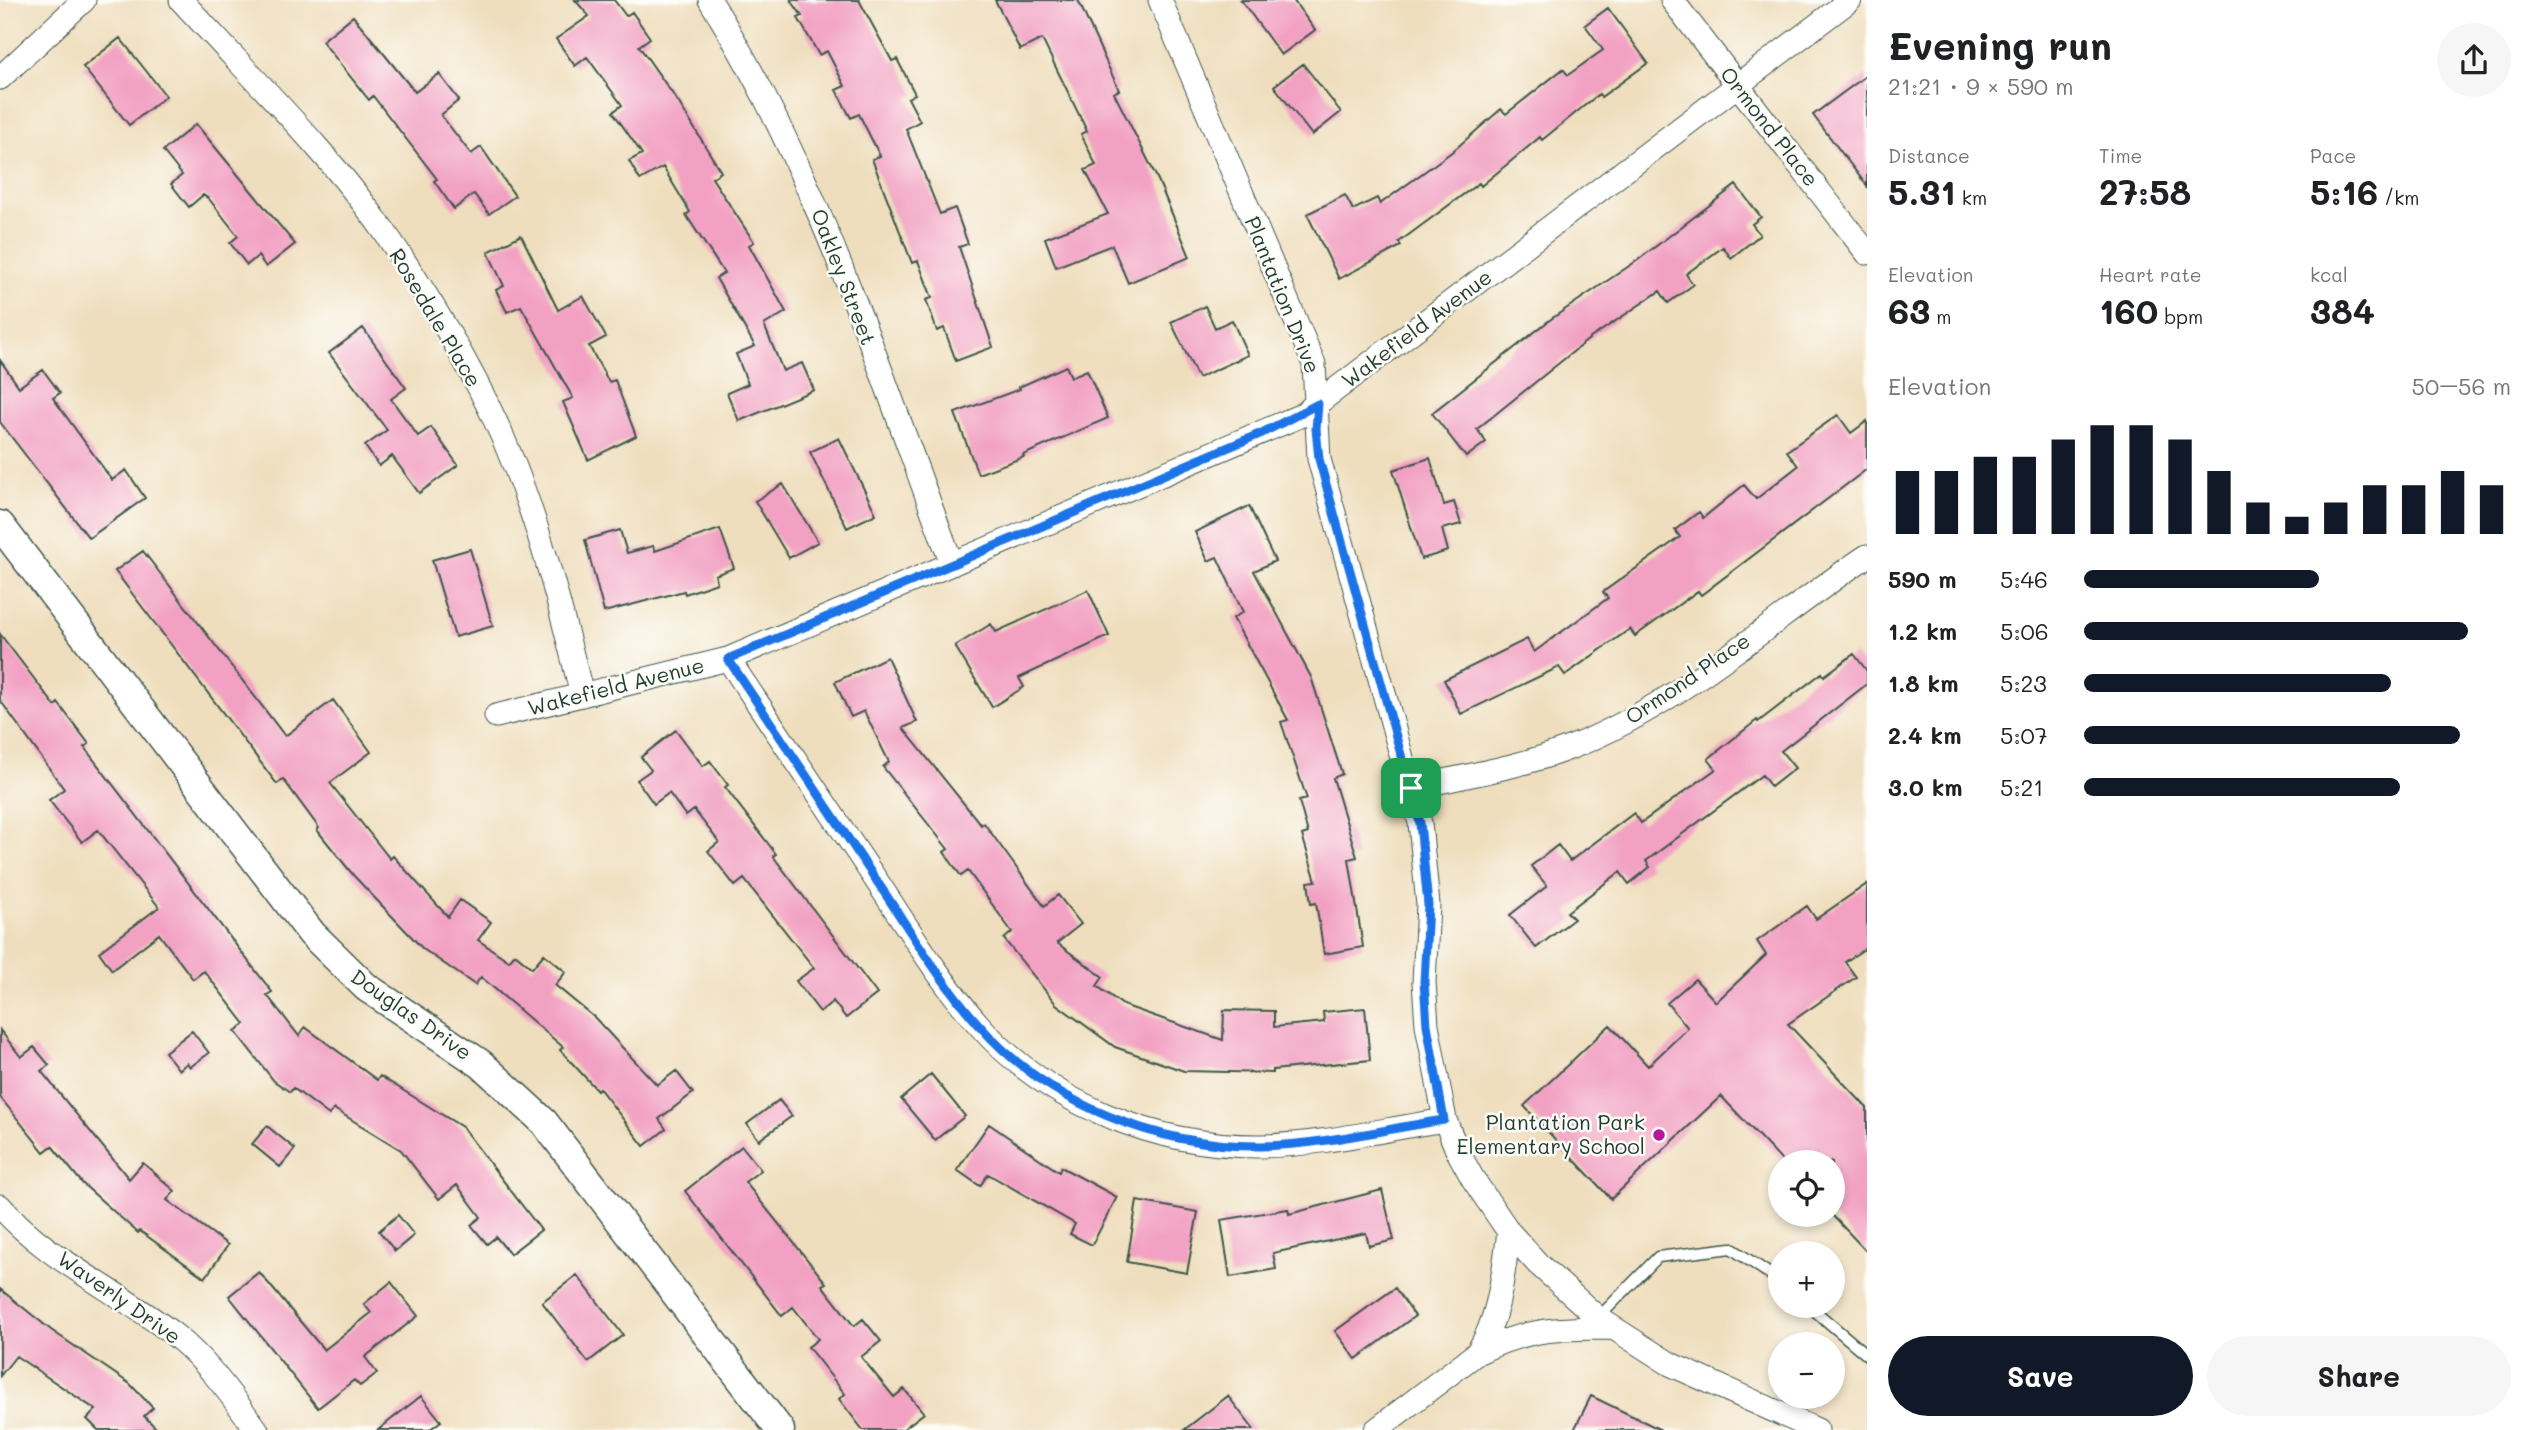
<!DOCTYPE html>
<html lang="en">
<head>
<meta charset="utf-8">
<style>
  body { margin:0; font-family:Mali,sans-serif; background:#f6f6f6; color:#202124; height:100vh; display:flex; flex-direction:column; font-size:26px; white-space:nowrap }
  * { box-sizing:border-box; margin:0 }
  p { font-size:23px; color:#757577 }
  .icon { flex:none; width:38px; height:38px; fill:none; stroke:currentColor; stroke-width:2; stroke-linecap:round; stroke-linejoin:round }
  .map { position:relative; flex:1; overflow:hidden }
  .drawer { display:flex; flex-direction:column; background:#fff; width:665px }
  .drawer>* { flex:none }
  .tools { position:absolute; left:1768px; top:1150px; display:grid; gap:14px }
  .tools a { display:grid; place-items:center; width:77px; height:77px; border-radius:50%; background:#fff; box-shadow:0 4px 10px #0003; font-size:35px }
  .pin { position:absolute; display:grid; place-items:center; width:60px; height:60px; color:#fff; margin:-30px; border-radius:14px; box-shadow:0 4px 10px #0006 }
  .round { display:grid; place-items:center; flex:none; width:74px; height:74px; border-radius:37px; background:#f6f6f6 }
  .summary { display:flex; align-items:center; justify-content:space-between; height:119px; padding:0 21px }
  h1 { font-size:38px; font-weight:700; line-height:52px }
  .stats { display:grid; grid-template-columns:repeat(3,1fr); gap:10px; height:119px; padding:7px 21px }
  .stats div { display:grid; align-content:center }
  .stats b { font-size:35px; font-weight:700 }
  .stats small { font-size:19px; font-weight:400 }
  .stats p { font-size:19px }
  .chart { height:196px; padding:14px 21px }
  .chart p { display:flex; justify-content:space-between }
  .chart svg { width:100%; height:126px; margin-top:7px; stroke:#111827; stroke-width:6 }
  .button { display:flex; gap:14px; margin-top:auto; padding:14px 21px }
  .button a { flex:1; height:80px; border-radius:42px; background:#111827; color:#fff; font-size:28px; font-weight:700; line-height:80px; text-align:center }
  .button a+a { background:#f6f6f6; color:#202124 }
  ul { padding:0 21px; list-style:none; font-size:23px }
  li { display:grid; grid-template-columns:112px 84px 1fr; align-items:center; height:52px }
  li i { height:18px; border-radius:9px; background:#111827 }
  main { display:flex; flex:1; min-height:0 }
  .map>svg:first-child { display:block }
  .building { fill:#f2a1c3 }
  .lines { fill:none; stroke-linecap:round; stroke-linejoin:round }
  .service-casing { stroke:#3e5549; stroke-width:13 }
  .minor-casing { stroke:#3e5549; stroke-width:25 }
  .tertiary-casing { stroke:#3e5549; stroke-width:31 }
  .service { stroke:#fff; stroke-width:10 }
  .minor { stroke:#fff; stroke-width:23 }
  .tertiary { stroke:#fff; stroke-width:28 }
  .route-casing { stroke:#fff; stroke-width:14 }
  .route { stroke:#1a73e8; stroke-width:9 }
  .poi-dot { fill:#b5179e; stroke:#fdfcf7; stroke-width:2.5 }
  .labels { text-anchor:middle; stroke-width:5; stroke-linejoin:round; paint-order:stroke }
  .street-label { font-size:21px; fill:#1f3d34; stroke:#fdfcf7 }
  .poi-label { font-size:21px; fill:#1f3d34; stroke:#fdfcf7; text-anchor:end }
</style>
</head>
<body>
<main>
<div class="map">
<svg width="1867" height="1430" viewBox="0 0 1867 1430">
  <rect width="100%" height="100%" fill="#fdfcf7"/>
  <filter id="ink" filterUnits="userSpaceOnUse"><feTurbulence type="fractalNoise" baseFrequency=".0143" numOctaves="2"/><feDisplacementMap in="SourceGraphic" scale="14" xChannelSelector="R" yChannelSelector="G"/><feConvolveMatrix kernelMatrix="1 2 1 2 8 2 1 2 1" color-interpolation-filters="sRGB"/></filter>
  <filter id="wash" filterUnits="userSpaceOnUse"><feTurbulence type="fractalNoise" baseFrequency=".00686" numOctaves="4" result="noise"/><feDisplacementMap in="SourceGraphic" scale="28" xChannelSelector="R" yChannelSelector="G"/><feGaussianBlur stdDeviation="1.57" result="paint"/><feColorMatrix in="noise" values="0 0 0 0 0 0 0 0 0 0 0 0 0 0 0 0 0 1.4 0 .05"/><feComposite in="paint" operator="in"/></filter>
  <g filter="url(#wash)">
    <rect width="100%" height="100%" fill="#efdebd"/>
    <g id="blocks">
      <path class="building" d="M575,0h39l12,16 6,-4 18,26 -11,8 40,57 42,69 -9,6 42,64 -5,3 37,67 -22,13 19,46 19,-8 12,27 -75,31 -12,-28 21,-9 -12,-30 19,-8 -39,-68 8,-5 -38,-58 4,-3 -27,-45 -23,13 -11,-19 13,-7 -29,-42 9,-7 -35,-48 -12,9 -19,-27 33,-23z
        M791,0h68l33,61 5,-2 18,35 -7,4 12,23 -14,8 34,85 15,-6 13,36 -9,3 34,100 -37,14 -12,-33 -7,3 -11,-31 6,-2 -14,-37 -6,2 -40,-104 8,-3 -21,-42 -8,4 -15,-28 9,-4 -18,-35 -8,4 -21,-37 4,-2z
        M995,0h83l41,90 -5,3 44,87 32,77 -62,26 -16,-38 -56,22 -11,-29 63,-24 -23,-44 11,-5 -15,-31 6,-3 -45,-92 -22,11z
        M1241,0h52l22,30 -34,25z
        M1608,8l40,55 -47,34 -2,-3 -57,46 -2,-3 -59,49 -2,-3 -80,59 2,4 -62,33 -32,-65 38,-19 8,15 24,-12 3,6 73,-53 48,-42 5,5 57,-45 5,6 35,-25 -18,-25z
        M353,16l62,76 24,-18 20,26 -18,15 30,39 10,-7 34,49 -26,18 -15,-20 -20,15 -20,-28 3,-2 -64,-83 -4,4 -47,-59z
        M120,38l46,58 -37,29 -46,-58z
        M1303,64l38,48 -29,23 -38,-49z
        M1867,75v111l-54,-71z
        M196,124l99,120 -29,23 -8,-11 -11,9 -17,-22 8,-7 -29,-37 -6,-4 -14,12 -18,-23 11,-9 -19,-24z
        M1736,185l25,32 -9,7 8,11 -29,23 -8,-11 -37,27 7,11 -25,18 -8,-12 -71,48 -112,90 9,13 -20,15 -34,-44 119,-94 87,-59z
        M521,235l37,75 25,-14 23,41 -17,9 20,36 6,-2 21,56 -48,24 -25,-58 10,-4 -52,-92 -14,6 -11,-22 8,-4 -16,-34z
        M1205,306l10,22 17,-8 16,35 -50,23 -27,-56z
        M363,328l43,60 -15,11 27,37 13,-9 27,38 -39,28 -27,-37 -13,10 -14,-20 22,-16 -58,-77z
        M0,360l19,27 24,-17 17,23 -7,5 59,82 14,-10 19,28 -56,40 -89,-116z
        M1066,366l5,11 16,-7 21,48 -85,37 1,2 -46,17 -23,-61 65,-24 -1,-2z
        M1838,415l13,18 16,-12v48l-166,126 -3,-4 -63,45 -5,-7 -65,46 -6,-8 -98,47 -17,-34 83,-41 7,13 74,-54 -5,-6 77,-55 -5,-7 24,-18 4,6 41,-33 12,14 42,-33 -11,-15z
        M839,438l37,76 -29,14 -37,-76z
        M1430,458l14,47 10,-3 7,22 -19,5 6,22 -27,8 -28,-89z
        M783,484l35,58 -29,16 -34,-57z
        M1249,506l26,55 -21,10 57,106 31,97 -9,4 24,79 -8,2 14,88 -39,7 -8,-51 -5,1 -3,-22 8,-1 -14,-46 6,-2 -9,-32 8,-2 -26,-77 7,-2 -55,-102 10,-6 -26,-55 -9,4 -13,-29z
        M720,529l14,39 -19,7 2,8 -32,11 -1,-3 -80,21 -19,-72 35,-10 7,23 26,-7 2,5z
        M470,549l23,77 -38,11 -23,-77z
        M143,551l142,185 48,-36 38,52 -41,31 60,76 3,-3 55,61 12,-17 31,22 -13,18 31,21 6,-7 17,14 12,-14 22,18 -11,13 40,33 62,67 19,-14 17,22 -34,26 7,10 -22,17 -45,-58 -2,2 -37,-40 3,-3 -82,-70 -6,8 -52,-36 -69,-73 -37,-46 2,-2 -36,-49 -6,5 -162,-213z
        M1088,590l21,46 -90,42 5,9 -32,20 -37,-61 36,-22 5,8z
        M0,634l55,72 3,-3 31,41 -5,3 188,245 -5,3 32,41 6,-9 72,53 3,-4 82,51 79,103 -31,24 -14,-17 -9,7 -16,-19 10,-8 -24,-32 -18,14 -38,-49 -67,-41 -5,6 -36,-27 -3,4 -16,-11 -39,-50 10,-7 -41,-53 -11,8 -34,-45 -47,36 -13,-18 60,-45 -61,-77 -16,12 -33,-42 15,-11 -64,-89z
        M1854,654l13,17v13l-86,67 14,17 -24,19 -9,-12 -116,86 4,6 -21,17 -9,-12 -53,40 7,7 -38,29 -26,-33 37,-29 -16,-20 27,-21 12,16 64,-48 7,10 75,-54 -8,-10 49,-39 1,2 64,-49 2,3z
        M887,657l30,65 -14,6 78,97 3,-2 60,83 14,-11 23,29 -24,19 46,34 -6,9 26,19 100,35 1,-30 50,1v16l50,-5 -1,-10 42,-4 5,52 -97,10v3l-89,-2 -69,-24 -59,-43 -52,-65 8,-7 -44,-61 -7,5 -17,-24 4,-3 -65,-82 6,-5 -25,-51 -13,6 -16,-35z
        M676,730l27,36 7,-5 18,24 -3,2 51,67 -3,2 104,138 -31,24 -13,-17 -13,11 -24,-31 18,-13 -70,-89 -9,7 -27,-35 11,-9 -25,-32 -8,6 -17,-23 -15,11 -17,-24 14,-10 -10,-13z
        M1867,884v63l-22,15 11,15 -68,47 79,84v144l-35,-37v-53h-49l-62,-66 -110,103 -87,-93 86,-81 38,41 40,-38 -21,-25 28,-24 21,23 50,-47 -9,-14 50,-35 9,13z
        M0,1030l21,27 13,-10 15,18 -8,6 88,108 14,-16 32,28 -8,9 61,45 -23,33 -65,-47 -2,2 -55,-49 -31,-38 -8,6 -44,-55z
        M192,1031l17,22 -19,14 -3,-4 -8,7 -14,-18z
        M931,1074l34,42 -30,24 -34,-41z
        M779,1100l13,16 -33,24 -12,-16z
        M989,1124l70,48 2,-5 56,30 -25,48 -22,-11 5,-10 -87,-50 -8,12 -23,-16z
        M267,1126l28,23 -15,18 -28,-23z
        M742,1146l19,24 -16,12 81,101 -4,2 32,41 9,-7 18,22 -20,16 33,40 10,-8 20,24 -22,17h-39l-24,-31 6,-5 -37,-47 10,-8 -25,-32 -11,9 -97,-125z
        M1382,1190l12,50 -25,6 -3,-13 -93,20 3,16 -46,8 -9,-57 67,-11 1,5z
        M1137,1201l61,11 -11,61 -60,-11z
        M398,1215l16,20 -19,16 -16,-20z
        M259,1272l65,78 47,-37 -7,-9 27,-22 27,34 -53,41 12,16 -17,13 -6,-6 -36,28 -89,-112z
        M577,1275l46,60 -35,27 -46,-60z
        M1395,1288l20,28 -59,43 -21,-28z
        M0,1289l51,41 79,54 23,24 -9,8 14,14h-60l-11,-11 9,-9 -80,-54 -16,20z
        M421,1396l20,25 -12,9h-51z
        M1228,1396l26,34h-70z
        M1591,1396l70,34h-87z"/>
    </g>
  </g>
  <g filter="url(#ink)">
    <use href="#blocks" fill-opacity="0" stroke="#3e5549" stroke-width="2"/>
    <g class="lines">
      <g class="service-casing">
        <path id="service" d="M1809,1306l58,49
          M1598,1318l60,-61 73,-9 49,33"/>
      </g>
      <g class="minor-casing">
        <path id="minor" d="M181,0c67,74 145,149 203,231 50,73 99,153 131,236 29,74 48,151 67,228
          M710,0c108,174 170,373 242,564
          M1160,0l154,364 5,95 101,364 8,82 -4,77 3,43 18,95 12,30 16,29 36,53 29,32 60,54 72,46 147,66
          M1672,0l195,253
          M0,78l84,-78
          M728,659c48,71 96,143 144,215 34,50 66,105 107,151 69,79 178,122 283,121 60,-1 123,-17 183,-26
          M496,716l232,-57 574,-244 548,-415
          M1411,788c53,-12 110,-21 161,-41 107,-42 199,-127 295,-191
          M0,1206c49,56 120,85 177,131 31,25 56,61 80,93
          M1477,1353c47,-24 82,-25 134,-25
          M1376,1430l101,-77c23,-35 26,-80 32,-121"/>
      </g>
      <g class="tertiary-casing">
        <path id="tertiary" d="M0,525l312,409 54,53 115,77 63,58 236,308"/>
      </g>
      <use href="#service" class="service"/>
      <use href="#minor" class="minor"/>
      <use href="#tertiary" class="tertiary"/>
    </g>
  </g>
  <g class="lines" filter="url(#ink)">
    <g class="route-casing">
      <path id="route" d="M1318,404l-2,25 3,30 101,364 8,82 -4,77 3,43 17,95c-59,9 -122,25 -183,26 -104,1 -213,-42 -282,-121 -41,-46 -73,-101 -107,-151 -48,-72 -96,-144 -144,-215l534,-226z"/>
    </g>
    <use href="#route" class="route"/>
  </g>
  <circle class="poi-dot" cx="1659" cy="1135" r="7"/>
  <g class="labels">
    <g class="street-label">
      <text transform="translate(1769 127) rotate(52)" y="7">Ormond Place</text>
      <text transform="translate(843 277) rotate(69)" y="7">Oakley Street</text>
      <text transform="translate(1282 295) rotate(68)" y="7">Plantation Drive</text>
      <text transform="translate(435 318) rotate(59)" y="7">Rosedale Place</text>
      <text transform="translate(1417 329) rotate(-37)" y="7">Wakefield Avenue</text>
      <text transform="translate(1688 679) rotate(-34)" y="7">Ormond Place</text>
      <text transform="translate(616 687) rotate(-14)" y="7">Wakefield Avenue</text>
      <text transform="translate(411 1015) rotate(35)" y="7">Douglas Drive</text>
      <text transform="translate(119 1298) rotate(35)" y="7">Waverly Drive</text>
    </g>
    <g class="poi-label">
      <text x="1645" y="1130">Plantation Park<tspan x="1645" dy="24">Elementary School</tspan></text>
    </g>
  </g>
</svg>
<div class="tools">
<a><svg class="icon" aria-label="locate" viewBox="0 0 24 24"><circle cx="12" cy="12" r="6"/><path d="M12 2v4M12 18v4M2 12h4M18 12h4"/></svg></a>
<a>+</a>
<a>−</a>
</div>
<div class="pin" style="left:1411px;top:788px;background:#1e9e55"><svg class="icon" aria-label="arrive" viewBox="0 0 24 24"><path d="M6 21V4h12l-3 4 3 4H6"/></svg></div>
</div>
<section class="drawer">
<div class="summary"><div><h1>Evening run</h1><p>21:21 · 9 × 590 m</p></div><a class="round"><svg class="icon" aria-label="share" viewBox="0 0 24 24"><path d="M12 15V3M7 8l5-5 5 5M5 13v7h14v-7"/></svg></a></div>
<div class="stats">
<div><p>Distance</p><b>5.31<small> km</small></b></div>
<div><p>Time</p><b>27:58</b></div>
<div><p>Pace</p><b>5:16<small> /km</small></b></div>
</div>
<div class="stats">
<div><p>Elevation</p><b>63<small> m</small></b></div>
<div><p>Heart rate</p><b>160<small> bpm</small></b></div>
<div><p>kcal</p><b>384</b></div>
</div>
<div class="chart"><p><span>Elevation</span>50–56 m</p>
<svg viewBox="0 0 160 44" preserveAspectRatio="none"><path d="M5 44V22M15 44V22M25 44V17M35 44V17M45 44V11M55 44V6M65 44V6M75 44V11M85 44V22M95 44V33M105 44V38M115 44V33M125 44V27M135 44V27M145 44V22M155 44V27"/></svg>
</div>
<ul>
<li><b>590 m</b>5:46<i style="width:55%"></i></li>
<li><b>1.2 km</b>5:06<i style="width:90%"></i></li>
<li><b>1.8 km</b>5:23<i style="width:72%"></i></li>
<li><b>2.4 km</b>5:07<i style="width:88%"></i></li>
<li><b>3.0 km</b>5:21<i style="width:74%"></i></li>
</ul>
<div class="button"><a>Save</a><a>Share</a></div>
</section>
</main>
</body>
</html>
